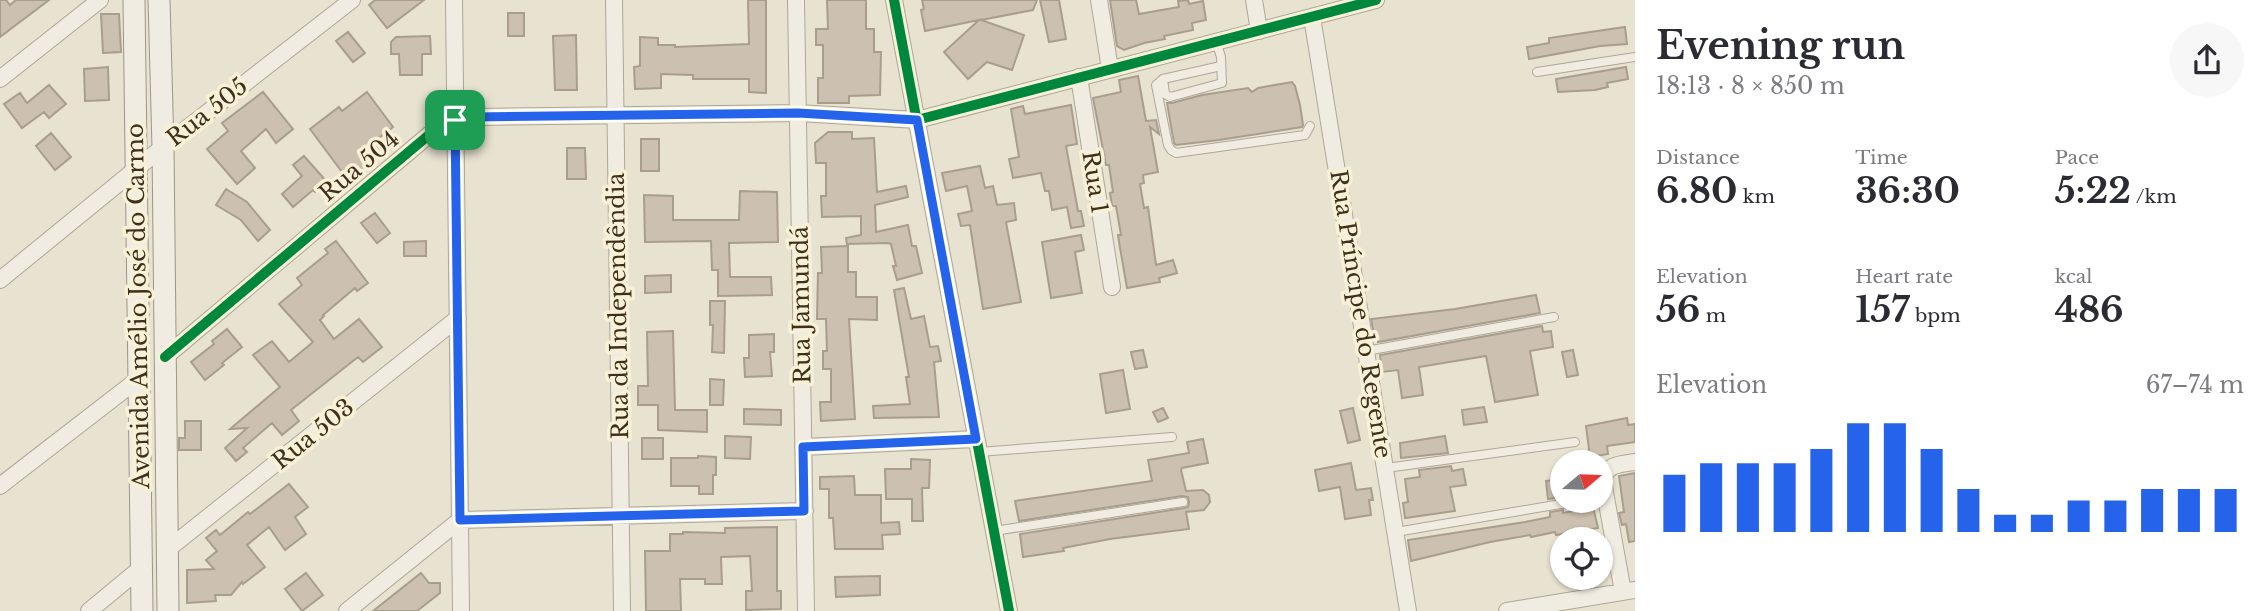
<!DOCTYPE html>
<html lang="en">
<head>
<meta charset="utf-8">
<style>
  body { margin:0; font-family:"Libre Baskerville",serif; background:#f7f7f7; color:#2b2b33; height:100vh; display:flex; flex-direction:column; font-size:26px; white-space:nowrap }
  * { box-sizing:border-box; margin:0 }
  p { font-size:23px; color:#7c7c81 }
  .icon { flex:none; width:38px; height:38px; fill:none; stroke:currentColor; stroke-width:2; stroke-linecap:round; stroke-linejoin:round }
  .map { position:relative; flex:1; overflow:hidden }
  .drawer { display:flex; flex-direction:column; background:#fff; width:630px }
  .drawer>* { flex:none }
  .needle { width:46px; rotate:71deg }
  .fabs { position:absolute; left:1550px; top:450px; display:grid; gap:14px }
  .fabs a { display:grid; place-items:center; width:63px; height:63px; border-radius:50%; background:#fff; box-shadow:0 2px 5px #0004; font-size:35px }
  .pin { position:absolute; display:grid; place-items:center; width:60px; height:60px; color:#fff; margin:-30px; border-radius:14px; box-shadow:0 4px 10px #0006 }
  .round { display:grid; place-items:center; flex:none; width:74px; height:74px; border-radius:37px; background:#f7f7f7 }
  .head { display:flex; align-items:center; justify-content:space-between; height:119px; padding:0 21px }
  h1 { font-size:38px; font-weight:700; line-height:52px }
  .stats { display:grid; grid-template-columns:repeat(3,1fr); gap:10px; height:119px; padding:7px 21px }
  .stats div { display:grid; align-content:center }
  .stats b { font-size:35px; font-weight:700 }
  .stats small { font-size:19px; font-weight:400 }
  .stats p { font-size:19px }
  .chart { height:196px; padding:14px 21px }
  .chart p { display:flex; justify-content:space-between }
  .chart svg { width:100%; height:126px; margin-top:7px; stroke:#2563eb; stroke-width:6 }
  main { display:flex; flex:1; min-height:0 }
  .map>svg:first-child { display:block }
  .building { fill:#ccc0b0; stroke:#a99e8e; stroke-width:2 }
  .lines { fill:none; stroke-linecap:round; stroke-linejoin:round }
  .lane-casing { stroke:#aea798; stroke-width:10 }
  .street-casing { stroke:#aea798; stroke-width:18 }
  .secondary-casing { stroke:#9d9688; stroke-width:23 }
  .lane { stroke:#f0ece2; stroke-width:8 }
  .street { stroke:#f0ece2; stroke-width:16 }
  .secondary { stroke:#f0ece2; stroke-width:21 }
  .cycleway-casing { stroke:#f9f1d6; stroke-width:15 }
  .cycleway { stroke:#00873e; stroke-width:10 }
  .route-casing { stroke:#fff; stroke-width:14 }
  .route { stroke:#2563eb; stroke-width:9 }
  .labels { text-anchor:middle; stroke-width:7; stroke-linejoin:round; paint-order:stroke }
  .street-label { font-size:23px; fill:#3e301e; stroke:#f9f1d6 }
</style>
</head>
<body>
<main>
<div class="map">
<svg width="1635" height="611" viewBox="0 0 1635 611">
  <rect width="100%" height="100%" fill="#e8e2d0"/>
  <path class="building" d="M0,0h6l4,5 6,-5h33l-49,37z
    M375,0h49l-37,28 -18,-23z
    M748,0h18v93l-17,-1v-13h-56v-4l-32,-1v14l-26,1 -1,-22 6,-1v-29l18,1v7h17v2l74,-3z
    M827,0h39v29h8v23h7l-1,43 -31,1v7h-31v-25h5v-33h-7v-16h12z
    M922,0h115l-4,10 -52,10 43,15 -12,35 -25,-8 -19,17 -24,-27 35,-32 -54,11 -4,-21 3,-1z
    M1040,0h19l7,39 -17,3z
    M1110,0h26l3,14 40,-7 -1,-6 10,-1 1,4 14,-3 3,19 -14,3 1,7 -29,6 1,3 -21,4 -20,7 -7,-4z
    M508,13h16v23h-16z
    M101,14h18l2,38 -18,1z
    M1625,27l2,17 -27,2 -71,13 -2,-12 22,-4v-5z
    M348,32l17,21 -12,9 -17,-21z
    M576,35l1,55h-22l-2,-54z
    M430,36l1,18h-9v21h-22l-1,-21h-8v-12l5,-5z
    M108,67l1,33 -24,1 -1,-32z
    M1626,67l2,12 -21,4 1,4 -13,3 -37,2 -2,-13z
    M1138,76l8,45 10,-1 3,14 -9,-7 8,45 -15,3 1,8 -4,1 4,24 4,-1 8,58 17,-5 4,13 -18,5 1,4 -33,6 -7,-40 -2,-13h3l-5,-29h-4l-2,-13 3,-1 -4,-27h-3l-13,-67 28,-6 -2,-12z
    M1292,82l3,4 5,19 3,20 -1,2 -83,13 -43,5 -2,-2 -7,-40h5l30,-8 46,-7 4,4 6,-4z
    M49,85l17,19 -17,14 -5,-6 -22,16 -18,-24 16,-11 7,10z
    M263,92l30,37 -17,14 -10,-14 -25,22 14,17 -18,16 -30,-35 21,-18 -6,-8z
    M367,92l26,35 -19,15 8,11 -34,27 -38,-51 29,-22 3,4z
    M1071,105l6,39 -11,2 12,65h3l3,15 -13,2 -4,-21 -15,3 -3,-19h-4l-4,-18 -28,5 -4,-19 10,-2 -8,-48 12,-3 2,8z
    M828,132h24v7l22,-1 3,54 29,-6 2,11 -33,8 1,27 32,-7 4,21h4l6,27 -25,7 -4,-14h3l-5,-22 -3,-1 -41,1 -1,-6 15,-3v-19l-39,1 -1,-21h5v-33h-10l-1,-20z
    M51,133l20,24 -16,13 -19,-24z
    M641,139h18v32h-18z
    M567,148h18l1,31h-19z
    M304,156l23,26 -12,10 -2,-2 -20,17 -11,-13 20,-18 -9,-11z
    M980,166l5,22 8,-2 4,19 17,-2 2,17 -10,2 15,80 -38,7 -13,-84 -9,1 -3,-12 14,-3 -5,-25 -21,5 -4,-18z
    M226,189l21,13 23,28 -12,11 -17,-21 -25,-15z
    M740,191l37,1 1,50 -49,1 1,34h41l1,18 -54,1v-26h-6l-1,-29 -66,1 -1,-47 29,1v24h66z
    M375,213l15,20 -13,10 -16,-20z
    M1081,235l3,15 -9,2 7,41 -31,5 -9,-56z
    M336,241l32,42 -11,8 -2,-3 -32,27 1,1 -4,4 14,19 25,-20 23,28 -19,15 -5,-5 -67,53 8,11 -17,14 -10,-12 -29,25 4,4 -11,9 -11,-13 22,-20 -17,1 50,-42 -27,-32 19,-14 17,21 24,-20 -34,-38 23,-19 -5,-7 31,-25 -3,-4z
    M426,241v15h-22v-14z
    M848,246v26h8v25h21v23l-28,-1 6,100 -34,2 -1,-19h11v-33h-8v-18h4l-1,-32h-9l1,-46h4l-1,-26z
    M671,275v17l-26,1v-17z
    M904,288l7,31 13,-3 6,31 8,-1 3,15 -7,1 5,55 -65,1 -1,-12 37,-2 -4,-27h3l-15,-87z
    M1536,295l4,18 -162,29 -1,-3h-2l-4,-20 84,-10z
    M710,301h15l-1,52 -12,-1 1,-27h-3z
    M1542,326l1,6 8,-1 2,16 -23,4 8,44 -43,7 -9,-46 -67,11 4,28 -21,3 -4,-28 -16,2 -2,-17z
    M227,329l15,18 -20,16 2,2 -19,15 -14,-18 23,-18 -2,-3z
    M673,331l2,79h32v22l-49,-2v-25h-20v-19h10l-1,-54z
    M774,334v18h-4l2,24 -27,1 -1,-19h5v-23z
    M1143,350l4,17 -12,2 -4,-17z
    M1573,350l5,25 -11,2 -5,-25z
    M1123,370l7,39 -24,4 -6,-39z
    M710,379l14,1 -1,25h-13z
    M1484,407l3,15 -23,3 -2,-15z
    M1163,408l5,10 -10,4 -5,-10z
    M1353,408l7,32 -12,3 -8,-32z
    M744,409l37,1v15l-37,-1z
    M1627,418l1,7 7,-1v18l-28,4 1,8 -18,3 -4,-31z
    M185,421h16v29h-22v-12h6z
    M725,436l26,1 -1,22 -25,-1z
    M1445,436l3,17 -47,5 -1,-15z
    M642,438h21v21h-21z
    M1203,439l5,24 -26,5 -1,2 5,21 17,-1 6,5 1,7 -6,8 -18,2 3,17 -79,10 -47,9 1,3 -41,6 -3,-23 164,-26 4,-1 1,-5 -1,-5 -6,-1 -163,25 -4,-20 137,-20 -4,-21 41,-7 -2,-11z
    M698,456l18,1v18h-3v19h-14v-8h-28v-28h27z
    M911,459l19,1 -1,28h-7l1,33h-11v-22h-26l-1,-30h26z
    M1351,463l5,27 15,-2 2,12h-4l2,15 -26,4 -5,-32 -21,4 -4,-21z
    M1451,466l1,5 11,-2 3,16 -16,2 5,24 -50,7 -2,-15 5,-1 -3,-23 15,-2 -1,-7z
    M1635,473v68l-6,1 -3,-18 -4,1 -3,-12 5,-1 -5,-36z
    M854,476l1,19h26v28l18,-1 1,12 -18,1 1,14h-48l-2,-31h-4v-29h-9v-12z
    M1563,479v18l-15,2 -2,-18z
    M289,484l19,23 -13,10 11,17 -21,16 -16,-23 -22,18 18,22 -22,17 -1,-2 -11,13h-16l1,6 -29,2v-33l27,-1 -8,-9 11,-9 -11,-13 10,-8 4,5 28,-23 2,2z
    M1593,507l5,21 -42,7 -1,-3 -24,5 -1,-2 -40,7 -79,19 -3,-21 117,-18 25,-5v-5l13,-2v3z
    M777,527v64h4v18l-35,1v-19h6l-2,-35 -29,1 1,27h-17v-5h-25l1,32h-35l-1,-60h25v-17h13v-2l42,1v-5z
    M306,573l17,22 -21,16 -17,-22z
    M421,573l8,10h11v10l-23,18h-44z
    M880,576v19l-44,2 -1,-20z"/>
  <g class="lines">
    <g class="lane-casing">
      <path id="lane" d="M1216,41l5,16 1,26 -52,14 -5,-3 -2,-15 58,-13
        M1537,72l98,-15
        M1163,79l-7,6 12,60 3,5 5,3 129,-18 5,-9
        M1366,351l188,-34
        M979,452l193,-15
        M1386,468l189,-26
        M994,531l189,-29
        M1396,532l188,-32"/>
    </g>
    <g class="street-casing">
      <path id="street" d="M454,0l7,611
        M614,0l8,611
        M796,0l10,611
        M894,0l115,611
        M1099,0l11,69
        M1254,0l5,31
        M1312,17l96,594
        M1079,77l33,210
        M0,79l100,-79
        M0,280l163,-133 189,-147
        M165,357l265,-223 25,-14 19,-3 324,-4 119,7 459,-120
        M803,447l173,-8
        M0,486l137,-106
        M168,549l290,-231
        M1623,592l-20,-111c2,-17 18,-17 32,-19
        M89,611l52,-43
        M347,611l113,-91 345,-9
        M1507,611l128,-21"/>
    </g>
    <g class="secondary-casing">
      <path id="secondary" d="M134,0l8,611
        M159,0l4,147 5,464"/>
    </g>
    <use href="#lane" class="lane"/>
    <use href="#street" class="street"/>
    <use href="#secondary" class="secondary"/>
    <g class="cycleway-casing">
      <path id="cycleway" d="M894,0l115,611
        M165,357l265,-223 25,-14 19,-3 324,-4 119,7 459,-120"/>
    </g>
    <use href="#cycleway" class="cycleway"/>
  </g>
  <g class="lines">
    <g class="route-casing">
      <path id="route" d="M798,113l119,7 59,319 -173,8 1,64 -344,9 -5,-400 19,-3z"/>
    </g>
    <use href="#route" class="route"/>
  </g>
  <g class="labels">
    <g class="street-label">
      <text transform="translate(207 112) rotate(-38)" y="8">Rua 505</text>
      <text transform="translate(359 166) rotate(-40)" y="8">Rua 504</text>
      <text transform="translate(1095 182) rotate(81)" y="8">Rua 1</text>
      <text transform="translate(801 305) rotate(-91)" y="8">Rua Jamundá</text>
      <text transform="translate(138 306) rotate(-91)" y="8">Avenida Amélio José do Carmo</text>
      <text transform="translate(618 306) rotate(-91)" y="8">Rua da Independêndia</text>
      <text transform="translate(1361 314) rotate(81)" y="8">Rua Príncipe do Regente</text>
      <text transform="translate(313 434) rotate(-39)" y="8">Rua 503</text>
    </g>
  </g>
</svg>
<div class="fabs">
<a><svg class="needle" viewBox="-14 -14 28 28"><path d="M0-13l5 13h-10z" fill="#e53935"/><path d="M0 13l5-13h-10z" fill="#7c7c81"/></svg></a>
<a><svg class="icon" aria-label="locate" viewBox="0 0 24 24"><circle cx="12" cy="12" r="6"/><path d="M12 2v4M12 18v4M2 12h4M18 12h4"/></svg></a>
</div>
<div class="pin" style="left:455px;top:120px;background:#1e9e55"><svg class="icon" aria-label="arrive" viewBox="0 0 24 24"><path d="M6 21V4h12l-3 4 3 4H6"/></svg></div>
</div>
<section class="drawer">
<div class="head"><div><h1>Evening run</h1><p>18:13 · 8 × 850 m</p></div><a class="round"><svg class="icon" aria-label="share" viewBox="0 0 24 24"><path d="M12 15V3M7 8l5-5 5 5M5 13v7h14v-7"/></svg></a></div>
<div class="stats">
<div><p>Distance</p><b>6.80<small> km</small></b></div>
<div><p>Time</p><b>36:30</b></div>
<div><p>Pace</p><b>5:22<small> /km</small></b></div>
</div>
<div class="stats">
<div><p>Elevation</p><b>56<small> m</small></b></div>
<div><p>Heart rate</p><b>157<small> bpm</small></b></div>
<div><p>kcal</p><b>486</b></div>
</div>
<div class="chart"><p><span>Elevation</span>67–74 m</p>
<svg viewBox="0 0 160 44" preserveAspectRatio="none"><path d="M5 44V24M15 44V20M25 44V20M35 44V20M45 44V15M55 44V6M65 44V6M75 44V15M85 44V29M95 44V38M105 44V38M115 44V33M125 44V33M135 44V29M145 44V29M155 44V29"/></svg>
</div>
</section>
</main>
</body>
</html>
